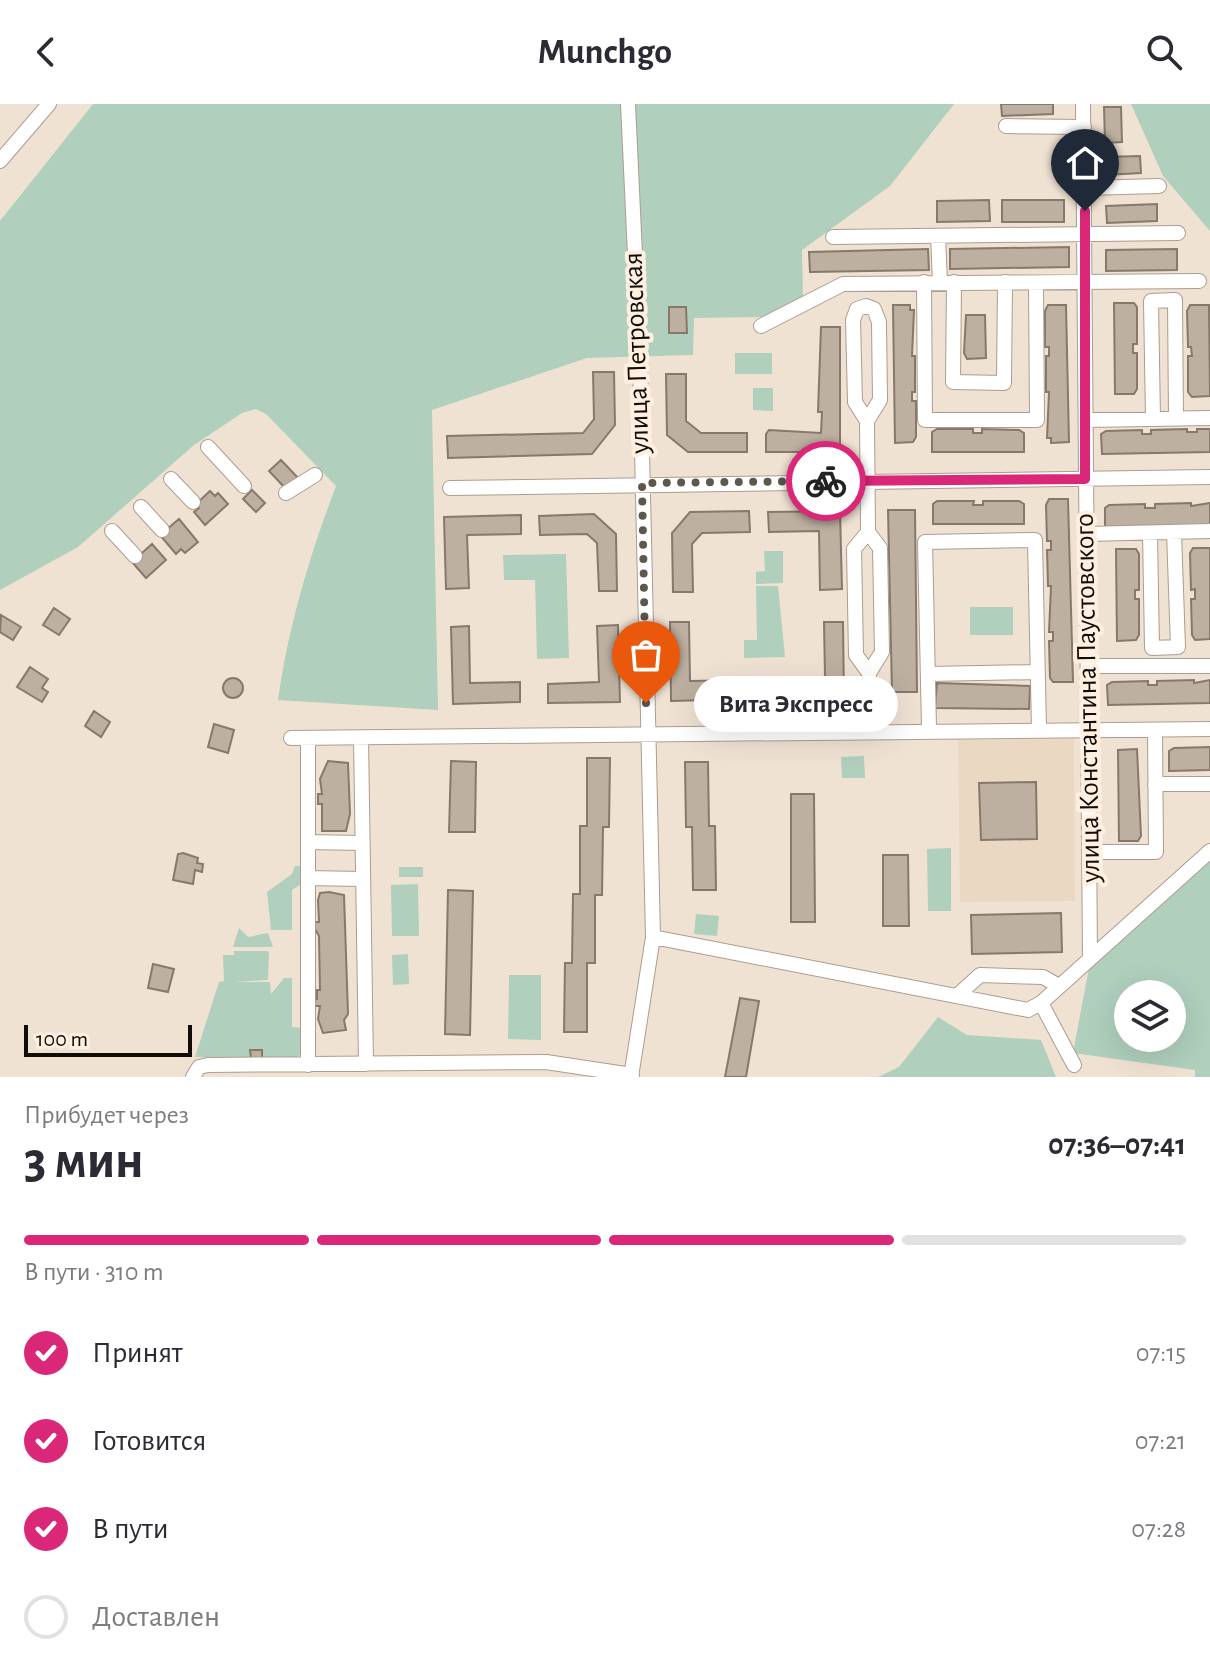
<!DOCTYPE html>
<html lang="ru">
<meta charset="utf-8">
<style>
:root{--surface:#fff;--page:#f7f7f7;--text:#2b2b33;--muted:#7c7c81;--line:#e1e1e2;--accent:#db2777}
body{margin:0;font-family:"Alegreya Sans",sans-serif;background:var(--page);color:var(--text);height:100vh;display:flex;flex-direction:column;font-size:30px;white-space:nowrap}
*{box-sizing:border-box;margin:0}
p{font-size:26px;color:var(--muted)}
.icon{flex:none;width:44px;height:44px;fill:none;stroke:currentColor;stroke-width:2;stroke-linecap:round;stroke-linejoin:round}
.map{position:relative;height:973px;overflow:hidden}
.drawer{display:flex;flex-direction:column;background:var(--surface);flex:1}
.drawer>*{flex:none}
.controls{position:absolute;left:1114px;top:876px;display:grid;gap:16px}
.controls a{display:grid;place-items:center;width:72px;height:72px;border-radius:50%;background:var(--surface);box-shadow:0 8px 32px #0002;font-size:40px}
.scale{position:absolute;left:24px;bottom:20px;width:168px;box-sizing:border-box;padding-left:8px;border:4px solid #100c07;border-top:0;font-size:22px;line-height:28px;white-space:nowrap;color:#100c07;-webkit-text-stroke:6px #feefe0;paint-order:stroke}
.pin{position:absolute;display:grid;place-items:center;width:68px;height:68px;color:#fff;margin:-82px -34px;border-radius:50% 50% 50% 0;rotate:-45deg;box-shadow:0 0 8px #0007}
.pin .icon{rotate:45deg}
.courier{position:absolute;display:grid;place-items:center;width:80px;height:80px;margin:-40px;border:6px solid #db2777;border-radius:50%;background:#fff;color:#222;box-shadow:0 2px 10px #0007}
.bubble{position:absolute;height:56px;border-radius:28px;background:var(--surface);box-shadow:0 8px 32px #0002;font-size:26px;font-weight:600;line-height:56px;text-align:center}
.overview em{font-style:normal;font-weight:600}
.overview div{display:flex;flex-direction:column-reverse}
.overview{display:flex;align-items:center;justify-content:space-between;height:136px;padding:0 24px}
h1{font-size:52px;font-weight:600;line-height:60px}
.bar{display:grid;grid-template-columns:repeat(4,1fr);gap:12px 8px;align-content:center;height:96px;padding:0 24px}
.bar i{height:10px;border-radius:6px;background:var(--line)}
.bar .current{background:var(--accent)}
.bar p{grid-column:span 4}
ol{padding:0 24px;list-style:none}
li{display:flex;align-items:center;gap:24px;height:88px}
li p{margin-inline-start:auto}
li .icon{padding:8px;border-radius:50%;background:var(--accent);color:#fff;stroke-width:4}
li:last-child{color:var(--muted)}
li i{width:44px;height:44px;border:4px solid var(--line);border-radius:50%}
header{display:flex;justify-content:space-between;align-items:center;height:104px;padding:0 24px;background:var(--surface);font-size:36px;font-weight:600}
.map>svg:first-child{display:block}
</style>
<header><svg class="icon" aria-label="back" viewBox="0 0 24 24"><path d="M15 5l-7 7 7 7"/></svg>Munchgo<svg class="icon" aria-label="search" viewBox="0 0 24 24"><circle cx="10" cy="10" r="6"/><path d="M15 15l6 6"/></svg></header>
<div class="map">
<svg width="1210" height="973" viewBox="0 0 1210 973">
<rect width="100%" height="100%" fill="#f0e2d3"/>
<!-- built -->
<path fill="#ebd8c3" d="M 1074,635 L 1075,797 L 960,798 L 958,636 Z"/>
<!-- green -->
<path fill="#b0cfbd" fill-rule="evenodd" d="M 93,0 L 954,0 L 890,82 L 802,146 L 803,193 L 764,213 L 694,214 L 693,251 L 587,254 L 432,306 L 438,606 L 278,596 C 288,523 310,450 336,382 L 266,310 L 256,305 L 242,309 L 194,341 L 78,443 L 0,486 L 0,117 Z
M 1131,0 L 1210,0 L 1210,127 L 1163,72 Z
M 735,249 L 772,249 L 772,270 L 735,270 Z
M 753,284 L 773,284 L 773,307 L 753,306 Z
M 764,447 L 783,447 L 783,479 L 756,480 L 756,468 L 765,467 Z
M 566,450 L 569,554 L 537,555 L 535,476 L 504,476 L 503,451 Z
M 756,482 L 778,482 L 785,553 L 744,554 L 744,536 L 757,536 Z
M 970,503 L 1013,503 L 1013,531 L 970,531 Z
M 864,652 L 865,674 L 842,674 L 841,653 Z
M 951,744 L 951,807 L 928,807 L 927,745 Z
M 1210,752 L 1210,973 L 1195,973 L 1195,966 L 1073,949 L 1091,853 ZM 1128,890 L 1172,890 L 1172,934 L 1128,934 Z
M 295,762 L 301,762 L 300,781 L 292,786 L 292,826 L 271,826 L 267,788 L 292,770 Z
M 399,763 L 423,763 L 423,773 L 399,773 Z
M 418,780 L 419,832 L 392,832 L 391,781 Z
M 696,810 L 719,812 L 717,832 L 694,830 Z
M 239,824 L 248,833 L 268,829 L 273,843 L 233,843 Z
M 234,847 L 268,847 L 269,850 L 268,876 L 233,878 L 270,878 L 271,890 L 284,874 L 292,874 L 292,923 L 302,924 L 301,950 L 297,953 L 263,954 L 262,945 L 250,945 L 250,954 L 195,953 L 219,878 L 224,877 L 223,851 L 234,851 Z
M 408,850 L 409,880 L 393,881 L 392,851 Z
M 509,871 L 541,871 L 541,936 L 508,935 Z
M 938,913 L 967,931 L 1041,936 L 1056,973 L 878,973 L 899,963 Z"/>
<!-- building -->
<path fill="#bdb0a1" stroke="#86796b" stroke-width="2" d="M 1001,0 L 1053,0 L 1053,10 L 1002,12 Z
M 1104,3 L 1121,3 L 1122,38 L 1105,39 Z
M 1140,52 L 1141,69 L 1105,71 L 1105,53 Z
M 989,96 L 990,117 L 937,118 L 937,97 Z
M 1002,96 L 1064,96 L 1064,118 L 1002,118 Z
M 1157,100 L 1157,117 L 1107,119 L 1106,102 Z
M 1069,143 L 1069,163 L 950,165 L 950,145 Z
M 928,145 L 929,166 L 810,168 L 809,148 Z
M 1177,145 L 1177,166 L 1106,167 L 1106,146 Z
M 1114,199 L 1134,199 L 1137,203 L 1137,240 L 1133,240 L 1133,249 L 1137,249 L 1137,285 L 1134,290 L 1115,290 Z
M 893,201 L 910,201 L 910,206 L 914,206 L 912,252 L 915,252 L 915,288 L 912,288 L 912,297 L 916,297 L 916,333 L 913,338 L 895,339 Z
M 1048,201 L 1066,201 L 1069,338 L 1051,339 L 1051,334 L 1047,334 L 1049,288 L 1046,288 L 1046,252 L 1049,252 L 1049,243 L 1045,243 L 1045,207 Z
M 1190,201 L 1209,201 L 1210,292 L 1192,293 L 1188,288 L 1188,252 L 1192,252 L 1191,243 L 1188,243 L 1187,207 Z
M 669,203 L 686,203 L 687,229 L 669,229 Z
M 966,211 L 985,211 L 986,254 L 967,255 L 964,249 Z
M 821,223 L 840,223 L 840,348 L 766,348 L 766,330 L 769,326 L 821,329 L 822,308 L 818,308 Z
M 593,268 L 614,268 L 615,321 L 592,350 L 448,354 L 447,332 L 583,329 L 594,315 Z
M 666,270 L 686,270 L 686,317 L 701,329 L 747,329 L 747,348 L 688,348 L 667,331 Z
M 937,325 L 973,325 L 973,329 L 982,329 L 982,325 L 1019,326 L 1024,329 L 1024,348 L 932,348 L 932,328 Z
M 1187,325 L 1187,328 L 1197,328 L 1197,325 L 1210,325 L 1210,348 L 1102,350 L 1101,330 L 1106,327 L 1142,326 L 1142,330 L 1151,330 L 1151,326 Z
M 281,356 L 299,375 L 287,386 L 269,367 Z
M 252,386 L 265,399 L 256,408 L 243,395 Z
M 210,387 L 215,392 L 218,389 L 228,400 L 205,421 L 194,408 L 199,404 L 196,400 Z
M 1049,395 L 1068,395 L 1073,578 L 1053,578 L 1050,574 L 1049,537 L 1053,537 L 1053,528 L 1049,528 L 1051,482 L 1048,482 L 1047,446 L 1051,446 L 1051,437 L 1047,437 L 1046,401 Z
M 937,397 L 974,397 L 973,401 L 983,401 L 983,397 L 1019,397 L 1024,400 L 1024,420 L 933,420 L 933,400 Z
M 1191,399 L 1191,402 L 1210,399 L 1210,421 L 1105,424 L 1105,404 L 1109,401 L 1145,400 L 1145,404 L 1155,404 L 1155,400 Z
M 888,406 L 915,406 L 917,588 L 892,588 Z
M 749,407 L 750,428 L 702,429 L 692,440 L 693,488 L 673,488 L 672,429 L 690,408 Z
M 840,407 L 842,485 L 820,486 L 819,427 L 769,428 L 768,408 Z
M 594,410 L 616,430 L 617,487 L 599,487 L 597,439 L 587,430 L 540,431 L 539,412 Z
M 521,411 L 521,430 L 467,431 L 469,484 L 446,485 L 444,413 Z
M 179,415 L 198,438 L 185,449 L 181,445 L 176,450 L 160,431 Z
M 152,440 L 166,456 L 146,474 L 132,458 Z
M 1193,444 L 1210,444 L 1210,535 L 1195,536 L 1192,531 L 1191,495 L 1195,495 L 1195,485 L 1191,486 L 1190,449 Z
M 1116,445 L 1136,445 L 1139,450 L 1139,486 L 1135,486 L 1135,495 L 1139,495 L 1139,531 L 1136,536 L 1117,537 Z
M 54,504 L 70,515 L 59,531 L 43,521 Z
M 1,511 L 21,523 L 13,536 L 0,528 Z
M 670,518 L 689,518 L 690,577 L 746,576 L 746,595 L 671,597 Z
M 824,518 L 843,518 L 844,595 L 769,597 L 769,574 L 825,573 Z
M 618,521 L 620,598 L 548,599 L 548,580 L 599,578 L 597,522 Z
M 469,522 L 470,579 L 520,578 L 520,598 L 453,600 L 451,523 Z
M 30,563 L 48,575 L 42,584 L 48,588 L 42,598 L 17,583 Z
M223 584a10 10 0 1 1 20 0a10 10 0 1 1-20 0Z
M 1194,576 L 1194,579 L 1210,576 L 1210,599 L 1108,601 L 1107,581 L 1112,578 L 1148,577 L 1148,581 L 1157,581 L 1157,577 Z
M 937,579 L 1030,582 L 1029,605 L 935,604 Z
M 94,607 L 110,618 L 101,633 L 85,622 Z
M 214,620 L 234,626 L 228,649 L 208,643 Z
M 1210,643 L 1210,666 L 1169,667 L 1169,647 L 1174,644 Z
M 1137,645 L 1141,732 L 1138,737 L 1119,737 L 1118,646 Z
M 587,654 L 610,654 L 609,723 L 603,723 L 602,791 L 595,791 L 595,859 L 587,859 L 587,928 L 564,928 L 565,859 L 572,859 L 573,790 L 580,790 L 580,722 L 587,722 Z
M 328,657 L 348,659 L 350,710 L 346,727 L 322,727 L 322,700 L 318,700 L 318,690 L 322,690 L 320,675 Z
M 451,657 L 476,658 L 475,728 L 449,728 Z
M 685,658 L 708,658 L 709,722 L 715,722 L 716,786 L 693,786 L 692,723 L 686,723 Z
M 1036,678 L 1037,735 L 981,736 L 979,679 Z
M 791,690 L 814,690 L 815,818 L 791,818 Z
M 183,749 L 198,754 L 197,759 L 203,760 L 202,768 L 195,766 L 193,780 L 173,776 L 178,750 Z
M 883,751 L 908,751 L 909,822 L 883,822 Z
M 448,786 L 473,787 L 470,931 L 445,930 Z
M 329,788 L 344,791 L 348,910 L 344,916 L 346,926 L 323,929 L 318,915 L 320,902 L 313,902 L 313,895 L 317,895 L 317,886 L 320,886 L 319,832 L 311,818 L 319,818 L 318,796 L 320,789 Z
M 1061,809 L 1062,848 L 972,850 L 971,811 Z
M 153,860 L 174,865 L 168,888 L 148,884 Z
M 740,894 L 759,897 L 746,973 L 725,973 Z
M 250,946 L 262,946 L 262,954 L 251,954 Z"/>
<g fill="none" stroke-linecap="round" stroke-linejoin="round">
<defs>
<path id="minor" d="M 628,0 L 640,258 L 653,833 L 631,973
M 1083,0 L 1090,852
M 1006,22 L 1084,23
M 0,57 L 49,0
M 1085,84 L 1159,82
M 938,132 L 940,178
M 833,133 L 1178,129
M 924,178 L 925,316 L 1037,316 L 1036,179
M 954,178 L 953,278 L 1004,279 L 1005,178
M 866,202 L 874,205 L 879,218 L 880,296 L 867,317 L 855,298 L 853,216 L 857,205 Z
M 761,222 L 843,180 L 1199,177
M 1153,315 L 1151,197 L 1175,196 L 1176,315
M 1086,316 L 1210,314
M 867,317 L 868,428 L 880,444 L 882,548 L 869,569
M 208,343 L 244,382
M 171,375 L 193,398
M 450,384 L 1210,373
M 286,389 L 315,371
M 141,403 L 162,426
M 112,427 L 135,452
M 868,428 L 854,445 L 856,551 L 869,569 L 870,626
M 1150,429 L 1152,544 L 1178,543 L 1174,428
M 1086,430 L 1210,427
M 1088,562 L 1210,562
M 928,570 L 1038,568
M 929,625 L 925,438 L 1035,436 L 1039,626
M 291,634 L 1210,625
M 361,634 L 366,960
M 1155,680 L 1210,680
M 309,738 L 361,739
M 1090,748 L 1156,748 L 1155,626
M 308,774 L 361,775
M 653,833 L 1028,906 L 1041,899 L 1210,747
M 958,891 L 980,871 L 1043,873 L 1059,882
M 1041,899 L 1074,961
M 308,961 L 308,634
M 193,973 L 199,963 L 208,961 L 546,958 L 632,971"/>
</defs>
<!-- minor casing -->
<use href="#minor" stroke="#ab9d8f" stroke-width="16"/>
<!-- minor -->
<use href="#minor" stroke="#fff" stroke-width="14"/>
</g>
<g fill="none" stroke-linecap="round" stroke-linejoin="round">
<!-- done -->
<path stroke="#5e574e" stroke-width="8" stroke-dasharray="0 14.4" d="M 646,599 L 642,379 L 826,377"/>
<!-- route -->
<path stroke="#db2777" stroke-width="10" d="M 826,377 L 1085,375 L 1085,107"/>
</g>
<g text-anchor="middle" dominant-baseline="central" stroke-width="8" stroke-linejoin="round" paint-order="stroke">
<!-- street labels -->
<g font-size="28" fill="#100c07" stroke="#feefe0">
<text transform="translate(637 249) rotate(-92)">улица Петровская</text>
<text transform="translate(1088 594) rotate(-91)">улица Константина Паустовского</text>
</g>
</g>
</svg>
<div class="controls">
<a><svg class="icon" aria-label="layers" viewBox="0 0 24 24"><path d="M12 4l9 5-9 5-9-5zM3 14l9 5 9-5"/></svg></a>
</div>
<div class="scale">100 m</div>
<div class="pin" style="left:646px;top:599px;background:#ea580c"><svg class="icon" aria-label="bag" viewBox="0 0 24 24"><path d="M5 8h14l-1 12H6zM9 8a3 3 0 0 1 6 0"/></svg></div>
<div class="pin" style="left:1085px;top:107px;background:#1f2937"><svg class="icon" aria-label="home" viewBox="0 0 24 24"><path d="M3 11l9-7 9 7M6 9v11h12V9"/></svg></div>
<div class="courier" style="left:826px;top:377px"><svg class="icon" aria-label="bike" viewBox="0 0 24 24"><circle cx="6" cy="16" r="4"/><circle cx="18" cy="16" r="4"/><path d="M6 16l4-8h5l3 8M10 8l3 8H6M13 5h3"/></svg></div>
<div class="bubble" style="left:694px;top:572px;width:204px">Вита Экспресс</div>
</div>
<section class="drawer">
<div class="overview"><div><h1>3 мин</h1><p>Прибудет через</p></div><em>07:36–07:41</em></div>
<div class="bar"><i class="current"></i><i class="current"></i><i class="current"></i><i></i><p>В пути · 310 m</p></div>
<ol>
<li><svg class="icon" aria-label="check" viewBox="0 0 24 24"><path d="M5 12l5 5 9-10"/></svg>Принят<p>07:15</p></li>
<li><svg class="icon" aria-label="check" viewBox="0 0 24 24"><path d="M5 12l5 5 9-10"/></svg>Готовится<p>07:21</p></li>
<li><svg class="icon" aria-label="check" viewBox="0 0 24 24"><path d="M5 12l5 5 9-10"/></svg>В пути<p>07:28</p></li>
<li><i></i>Доставлен</li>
</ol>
</section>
